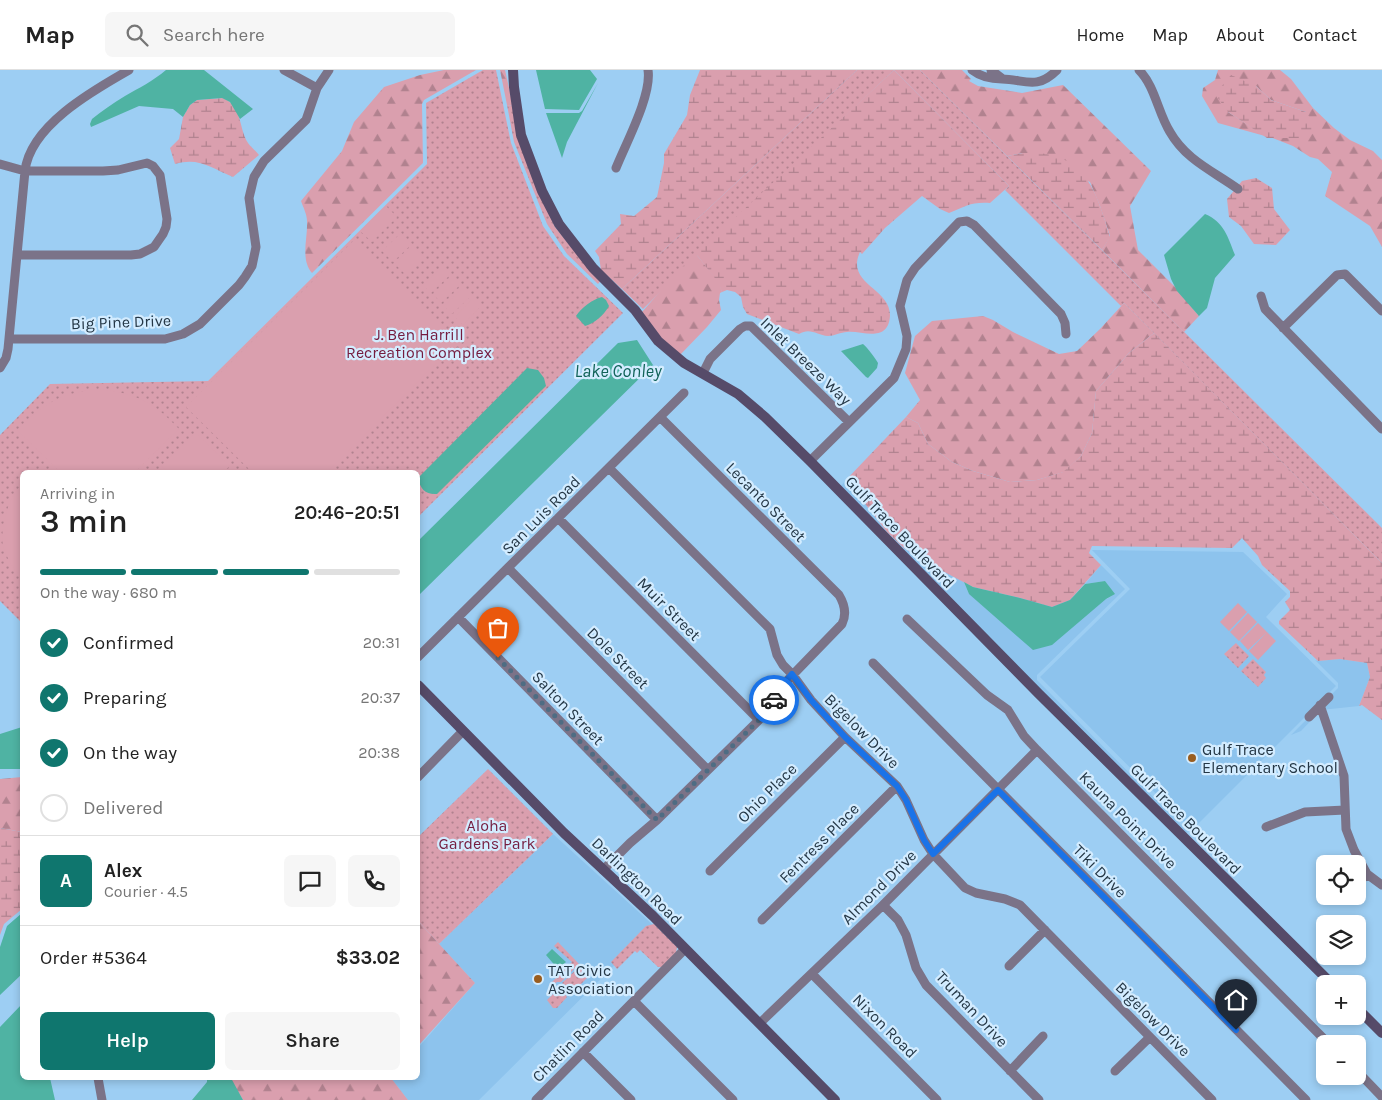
<!DOCTYPE html>
<meta charset="utf-8">
<style>
:root{--surface:#fff;--page:#f6f6f6;--text:#222;--muted:#767676;--line:#e0e0e0;--accent:#0f766e}
body{margin:0;font-family:Karla,sans-serif;background:var(--page);color:var(--text);height:100vh;display:flex;flex-direction:column;font-size:19px;white-space:nowrap}
*{box-sizing:border-box;margin:0}
p{font-size:16px;color:var(--muted)}
.icon{flex:none;width:28px;height:28px;fill:none;stroke:currentColor;stroke-width:2;stroke-linecap:round;stroke-linejoin:round}
.map{position:relative;flex:1;overflow:hidden}
.panel{position:absolute;left:20px;top:400px;width:400px;height:610px;display:flex;flex-direction:column;background:var(--surface);border-radius:8px;box-shadow:0 2px 8px #0003}
.panel>*{flex:none}
.buttons{position:absolute;left:1316px;top:785px;display:grid;gap:10px}
.buttons a{display:grid;place-items:center;width:50px;height:50px;border-radius:8px;background:var(--surface);box-shadow:0 2px 8px #0003;font-size:25px}
.pin{position:absolute;display:grid;place-items:center;width:42px;height:42px;color:#fff;margin:-51px -21px;border-radius:50% 50% 50% 0;rotate:-45deg;box-shadow:0 0 5px #0007}
.pin .icon{rotate:45deg}
.courier{position:absolute;display:grid;place-items:center;width:50px;height:50px;margin:-25px;border:4px solid #1a73e8;border-radius:50%;background:#fff;color:#222;box-shadow:0 1px 6px #0007}
.head em{font-style:normal;font-weight:600}
.head div{display:flex;flex-direction:column-reverse}
.head{display:flex;align-items:center;justify-content:space-between;height:85px;padding:0 20px}
h1{font-size:32px;font-weight:600;line-height:38px}
.bar{display:grid;grid-template-columns:repeat(4,1fr);gap:8px 5px;align-content:center;height:60px;padding:0 20px}
.bar i{height:6px;border-radius:4px;background:var(--line)}
.bar .on{background:var(--accent)}
.bar p{grid-column:span 4}
.line{display:flex;align-items:center;gap:12px;padding:0 20px;border-top:1px solid var(--line)}
.line div{flex:1}
.round{display:grid;place-items:center;flex:none;width:52px;height:52px;border-radius:8px;background:var(--page)}
ol{padding:0 20px;list-style:none}
li{display:flex;align-items:center;gap:15px;height:55px}
li p{margin-inline-start:auto}
li .icon{padding:5px;border-radius:50%;background:var(--accent);color:#fff;stroke-width:4}
li:last-child{color:var(--muted)}
li i{width:28px;height:28px;border:2px solid var(--line);border-radius:50%}
.cta{display:flex;gap:10px;margin-top:auto;padding:10px 20px}
.cta a{flex:1;height:58px;border-radius:8px;background:var(--accent);color:#fff;font-size:20px;font-weight:600;line-height:58px;text-align:center}
.cta a+a{background:var(--page);color:var(--text)}
header{display:flex;align-items:center;gap:30px;box-sizing:border-box;height:70px;padding:0 25px;background:var(--surface);border-bottom:1px solid var(--line)}
header strong{font-size:24px}
nav{display:flex;gap:28px;margin-inline-start:auto;font-size:18px}
.search{width:350px;height:45px;background:var(--page);display:flex;align-items:center;gap:12px;box-sizing:border-box;padding:0 18px;border-radius:8px;color:var(--muted);font-size:19px}
.map>svg:first-child{display:block}
</style>
<header>
<strong>Map</strong>
<div class="search"><svg class="icon" aria-label="search" viewBox="0 0 24 24"><circle cx="10" cy="10" r="6"/><path d="M15 15l6 6"/></svg>Search here</div>
<nav><a>Home</a><a>Map</a><a>About</a><a>Contact</a></nav>
</header>
<div class="map">
<svg width="1382" height="1030" viewBox="0 0 1382 1030">
<defs>
<pattern id="grass-dots" width="8" height="8" patternUnits="userSpaceOnUse" patternTransform="scale(1.25)"><rect width="8" height="8" fill="#da9fae"/><path d="M2 2h.1M6 6h.1" fill="none" stroke="#b1828f" stroke-width="1.8" stroke-linecap="round"/></pattern>
<pattern id="forest-firs" width="22" height="20" patternUnits="userSpaceOnUse" patternTransform="scale(1.25)"><rect width="22" height="20" fill="#da9fae"/><path d="M5 1l3.5 6h-7zM16 11l3.5 6h-7z" fill="#b1828f"/></pattern>
<pattern id="wetland-marsh" width="20" height="14" patternUnits="userSpaceOnUse" patternTransform="scale(1.25)"><rect width="20" height="14" fill="#da9fae"/><path d="M1 5h8M5 5V1M11 12h8M15 12V8" fill="none" stroke="#b1828f"/></pattern>
</defs>
<rect width="100%" height="100%" fill="#9dcef3"/>
<!-- built -->
<path fill="#8dc3ed" d="M 845,411 L 856,422 L 887,462 L 931,495 L 964,512 L 969,524 L 1107,529 L 1114,524 L 1105,511 L 1085,514 L 1101,495 L 1125,519 L 1037,605 L 1037,610 L 1188,762 L 1186,764 L 1041,621 L 840,417 Z
M 1092,480 L 1243,482 L 1287,524 L 1266,547 L 1336,616 L 1192,760 L 1040,607 L 1130,519 Z
M 1340,589 L 1367,593 L 1370,607 L 1359,636 L 1321,640 L 1301,661 L 1291,665 L 1338,618 L 1338,613 L 1315,590 L 1318,591 Z
M 553,764 L 654,856 L 479,1030 L 408,1030 L 391,1008 L 418,1008 L 418,978 L 475,913 L 439,874 Z"/>
<!-- grass -->
<path fill="url(#grass-dots)" d="M 483,0 L 496,0 L 511,73 L 543,156 L 564,186 L 623,243 L 418,447 L 418,402 L 22,402 L 22,553 L 0,531 L 0,365 L 50,314 L 208,311 L 427,94 L 426,33 Z
M 857,0 L 920,0 L 1382,458 L 1382,493 L 1124,233 L 1121,236 L 1005,120 L 1009,116 L 894,0 L 697,186 L 643,239 L 622,219 Z
M 507,35 L 513,36 L 539,122 L 555,157 L 590,200 L 601,210 L 598,214 L 567,184 L 547,154 L 514,72 Z
M 1236,573 L 1249,586 L 1238,598 L 1224,584 Z
M 1253,589 L 1266,602 L 1264,605 L 1266,608 L 1258,617 L 1241,601 Z
M 488,699 L 553,764 L 439,874 L 418,851 L 418,767 Z
M 654,854 L 677,877 L 676,883 L 662,897 L 658,897 L 640,880 L 637,883 L 635,881 L 617,899 L 611,892 L 646,856 Z
M 558,872 L 579,894 L 561,912 L 557,912 L 551,916 L 549,915 L 572,892 L 554,876 Z
M 580,896 L 589,906 L 577,918 L 572,920 L 562,913 Z
M 558,919 L 563,921 L 567,927 L 557,938 L 553,938 L 547,930 Z"/>
<!-- forest -->
<path fill="url(#forest-firs)" d="M 444,0 L 476,0 L 424,30 L 422,34 L 423,93 L 312,203 C 300,189 308,168 307,151 C 307,144 303,137 301,131 L 342,81 L 354,52 L 384,17 L 420,5 Z
M 500,0 L 505,0 L 513,36 L 507,35 Z
M 920,0 L 962,0 L 971,9 L 969,11 L 978,16 L 1022,23 L 1063,15 L 1151,101 L 1130,136 L 1138,180 L 1175,217 L 1199,246 L 1184,262 L 1102,180 L 1110,166 L 1100,136 L 1090,112 L 1023,83 L 1007,86 Z
M 1218,0 L 1280,0 L 1291,9 L 1313,38 L 1334,58 L 1350,70 L 1373,81 L 1382,90 L 1382,177 L 1370,156 L 1325,126 L 1332,102 L 1318,89 L 1310,87 L 1293,76 L 1270,67 L 1307,67 L 1306,42 L 1271,30 L 1256,16 L 1228,42 L 1265,66 L 1218,53 L 1202,26 L 1203,18 L 1215,10 Z
M 696,184 L 719,212 L 722,222 L 720,223 L 719,230 L 721,240 L 707,257 L 680,285 L 661,268 L 642,242 L 677,202 Z
M 1124,233 L 1154,263 L 1129,283 L 1096,321 L 1092,363 L 1081,386 L 1064,402 L 1037,410 L 1010,412 L 973,401 L 952,392 L 928,374 L 918,353 L 906,347 L 920,330 L 905,303 L 915,266 L 932,251 L 983,246 L 993,250 L 1013,262 L 1059,284 L 1077,281 L 1100,259 Z
M 22,707 L 22,762 L 0,758 L 0,709 Z
M 418,851 L 475,913 L 418,976 Z
M 230,1008 L 391,1008 L 408,1030 L 243,1030 Z"/>
<!-- wetland -->
<path fill="url(#wetland-marsh)" d="M 700,0 L 857,0 L 622,219 L 601,200 L 599,187 L 595,181 L 621,154 L 620,144 L 634,146 L 657,127 L 664,93 L 664,84 L 687,45 L 690,25 Z
M 894,0 L 1009,116 L 990,133 C 970,132 967,136 949,143 L 940,139 L 922,126 L 885,158 L 862,184 L 860,182 C 845,214 891,218 890,246 C 888,274 861,260 847,262 C 841,262 834,266 828,266 C 817,265 810,257 799,264 L 747,244 L 743,237 L 741,227 L 735,222 L 727,220 L 722,222 L 718,212 L 696,184 Z
M 1231,5 L 1256,16 L 1271,30 L 1306,42 L 1315,56 L 1307,68 L 1267,68 L 1228,42 L 1215,24 Z
M 223,28 C 243,37 238,57 248,73 C 251,77 256,81 259,85 L 233,107 C 211,98 199,87 175,94 L 170,78 L 179,69 L 183,47 L 190,35 L 197,30 Z
M 1023,83 C 1031,83 1040,83 1047,84 C 1090,92 1099,131 1110,167 L 1102,180 L 1007,86 Z
M 1256,108 L 1272,118 L 1274,139 L 1290,160 L 1276,175 L 1254,174 L 1241,156 L 1229,147 L 1227,129 L 1242,111 Z
M 1154,263 L 1382,493 L 1382,650 L 1362,635 L 1359,636 L 1370,607 L 1367,593 L 1340,589 L 1318,591 L 1279,554 L 1279,551 L 1290,540 L 1285,532 L 1290,527 L 1290,521 L 1262,495 L 1258,486 L 1242,468 L 1232,478 L 1092,476 L 1089,483 L 1101,495 L 1070,530 L 1052,537 L 1020,528 L 973,517 L 931,495 L 904,478 L 887,462 L 856,422 L 845,411 L 906,347 L 918,353 L 928,374 L 952,392 L 973,401 L 1010,412 L 1037,410 L 1063,402 L 1081,386 L 1092,363 L 1096,321 L 1129,283 Z
M 0,758 L 22,762 L 22,839 L 4,854 L 0,865 Z"/>
<!-- garden -->
<path fill="#da9fae" d="M 386,136 L 397,147 L 372,172 L 360,161 Z
M 401,163 L 412,174 L 393,192 L 382,181 Z
M 355,169 L 458,272 L 327,402 L 252,402 L 186,337 Z
M 413,176 L 424,187 L 406,205 L 395,194 Z
M 441,198 L 449,206 L 431,223 L 423,215 Z
M 451,208 L 459,216 L 441,233 L 434,225 Z
M 462,219 L 470,227 L 452,244 L 444,236 Z
M 472,229 L 480,237 L 463,255 L 455,247 Z
M 97,319 C 133,322 154,332 179,359 L 135,402 L 60,402 L 17,360 C 44,333 59,324 97,319 Z
M 193,365 L 198,365 L 230,396 L 223,402 L 168,402 L 161,396 Z
M 22,415 L 22,509 C 14,499 7,489 3,476 C 0,457 8,427 22,415 Z
M 1238,533 L 1247,542 L 1229,561 L 1220,552 Z
M 1248,543 L 1257,552 L 1239,571 L 1230,562 Z
M 1258,553 L 1267,562 L 1248,580 L 1240,571 Z
M 1267,562 L 1276,571 L 1258,590 L 1249,581 Z"/>
<!-- water -->
<path fill="#4fb3a3" d="M 166,0 L 204,0 L 253,39 L 240,49 L 230,32 L 222,28 L 197,30 L 190,35 L 183,47 L 173,39 L 139,36 L 91,57 L 90,54 L 92,49 C 102,41 113,33 125,26 C 139,18 153,11 166,0 Z
M 536,0 L 590,0 L 597,9 L 579,40 L 545,39 Z
M 598,13 L 567,72 L 562,88 L 546,43 L 579,43 L 582,41 Z
M 1205,144 C 1224,152 1228,167 1235,185 L 1215,208 L 1207,238 L 1199,246 L 1177,221 L 1171,209 L 1164,185 Z
M 602,227 L 606,230 L 609,236 C 604,245 595,253 585,256 L 576,246 C 581,238 593,229 602,227 Z
M 637,270 L 653,295 L 418,526 L 418,471 L 618,273 Z
M 863,274 C 867,277 875,288 878,293 L 877,298 L 868,308 L 866,307 L 841,281 Z
M 527,298 L 538,300 L 544,308 L 546,316 L 437,424 C 426,425 420,419 418,408 Z
M 1105,511 L 1115,524 L 1106,529 L 1052,575 L 1033,580 L 969,524 L 964,512 L 973,517 L 1020,528 L 1052,537 L 1070,530 L 1085,514 Z
M 22,657 L 22,699 L 0,699 L 0,664 Z
M 22,843 L 22,904 L 0,925 L 0,877 L 7,856 Z
M 552,879 L 566,892 L 558,899 L 546,885 Z
M 22,934 L 22,1008 L 50,1008 L 55,1030 L 0,1030 L 0,957 Z
M 207,1008 L 231,1008 L 243,1030 L 192,1030 L 207,1012 Z"/>
<g fill="none" stroke-linecap="round" stroke-linejoin="round">
<!-- street -->
<path stroke="#7b7388" stroke-width="9" d="M 284,0 L 317,18
M 972,0 C 981,7 991,9 1002,9 C 1024,9 1036,21 1057,0
M 991,0 L 1003,9
M 1139,0 C 1155,16 1158,43 1170,62 C 1186,90 1213,101 1238,119
M 0,94 L 25,101 L 103,101 L 118,100 L 147,93 L 153,96 L 160,105 L 167,149 L 166,157 L 163,164 L 154,177 L 140,184 L 131,185 L 17,185
M 616,98 C 626,73 652,25 648,0
M 1261,226 L 1265,239 L 1382,359
M 1283,258 L 1337,205 L 1345,204 L 1382,241
M 9,269 L 165,269 L 183,264 L 200,254 L 239,215 L 245,207 L 252,196 L 256,177 L 249,128 L 254,107 L 264,91 L 306,50 L 317,18 L 329,0
M 0,298 L 6,288 L 8,279 L 25,101 C 30,56 92,21 129,0
M 703,303 L 710,289 L 740,259 L 745,256 L 751,256 L 849,352
M 810,391 L 894,308 L 906,279 L 907,266 L 900,236 L 907,210 L 915,198 L 959,152 L 967,151 L 974,155 L 1061,244 L 1065,253 L 1066,264
M 609,398 L 770,559 L 777,585 L 783,595 L 792,604 L 811,630 L 845,667 L 897,716 L 906,730 L 924,770 L 933,784 L 965,818 L 976,823 L 1005,829 L 1020,835 L 1212,1030
M 558,448 L 759,650
M 508,498 L 708,700
M 458,547 L 657,750
M 907,549 L 987,625 L 1008,640 L 1024,666 L 1037,680 L 1329,974
M 418,587 L 684,323
M 873,593 L 1306,1030
M 1320,635 L 1344,706 L 1346,759 L 1354,780 L 1367,804 L 1382,815
M 1309,647 L 1329,627
M 418,707 L 463,661
M 1266,757 L 1305,742 L 1345,740
M 603,800 L 630,773 L 657,750 L 759,650 L 770,636 L 780,618 L 842,554 C 847,544 845,535 839,525 L 660,347
M 710,801 L 845,667
M 1358,813 L 1367,804
M 1338,830 L 1343,826
M 883,835 L 898,850 L 906,865 L 916,898 L 926,915 L 1039,1030
M 762,850 L 897,716
M 1009,896 L 1045,860
M 812,904 L 937,1030
M 634,931 L 733,1030
M 760,953 L 883,835 L 1037,680
M 583,982 L 631,1030
M 1010,1001 L 1043,966
M 1115,1001 L 1150,967
M 1358,1002 L 1382,1027
M 98,1008 L 102,1030
M 536,1030 L 685,879"/>
<!-- secondary -->
<path stroke="#564b69" stroke-width="10" d="M 513,0 L 514,17 L 521,65 L 542,121 L 559,154 L 593,198 L 635,240 L 658,271 L 684,293 L 738,324 L 765,347 L 810,391 L 1039,624 L 1332,914
M 418,615 L 564,763 L 653,846 L 835,1030
M 1358,939 L 1382,963"/>
</g>
<g fill="none" stroke-linecap="round" stroke-linejoin="round">
<!-- done -->
<path stroke="#4e6c83" stroke-width="5" stroke-dasharray="0 9" d="M 498,588 L 657,750 L 759,650 L 774,630"/>
<!-- route -->
<path stroke="#1a73e8" stroke-width="6" d="M 774,630 L 780,618 L 792,604 L 811,630 L 845,667 L 897,716 L 906,730 L 924,770 L 933,784 L 998,720 L 1236,960"/>
</g>
<!-- markers -->
<g fill="#995d1f" stroke="#d3ecff" stroke-width="2">
<circle cx="1192" cy="688" r="5"/>
<circle cx="538" cy="909" r="5"/>
</g>
<g text-anchor="middle" dominant-baseline="central" stroke-width="4.5" stroke-linejoin="round" paint-order="stroke">
<!-- street labels -->
<g font-size="16" fill="#243746" stroke="#d3ecff">
<text transform="translate(121 252) rotate(-2)">Big Pine Drive</text>
<text transform="translate(806 291) rotate(44)">Inlet Breeze Way</text>
<text transform="translate(766 432) rotate(45)">Lecanto Street</text>
<text transform="translate(541 445) rotate(-45)">San Luis Road</text>
<text transform="translate(900 462) rotate(46)">Gulf Trace Boulevard</text>
<text transform="translate(669 539) rotate(45)">Muir Street</text>
<text transform="translate(618 588) rotate(45)">Dole Street</text>
<text transform="translate(568 638) rotate(46)">Salton Street</text>
<text transform="translate(862 661) rotate(45)">Bigelow Drive</text>
<text transform="translate(767 723) rotate(-45)">Ohio Place</text>
<text transform="translate(1186 749) rotate(45)">Gulf Trace Boulevard</text>
<text transform="translate(1128 750) rotate(45)">Kauna Point Drive</text>
<text transform="translate(819 773) rotate(-45)">Fentress Place</text>
<text transform="translate(1100 801) rotate(45)">Tiki Drive</text>
<text transform="translate(637 811) rotate(44)">Darlington Road</text>
<text transform="translate(879 817) rotate(-45)">Almond Drive</text>
<text transform="translate(972 939) rotate(47)">Truman Drive</text>
<text transform="translate(1153 949) rotate(45)">Bigelow Drive</text>
<text transform="translate(885 956) rotate(45)">Nixon Road</text>
<text transform="translate(568 976) rotate(-45)">Chatlin Road</text>
</g>
<!-- park labels -->
<g font-size="16" fill="#751c3f" stroke="#d3ecff">
<text x="419" y="264">J. Ben Harrill<tspan x="419" dy="18">Recreation Complex</tspan></text>
<text x="487" y="755">Aloha<tspan x="487" dy="18">Gardens Park</tspan></text>
</g>
<!-- poi labels -->
<g font-size="16" fill="#243746" stroke="#d3ecff" text-anchor="start">
<text x="1202" y="679">Gulf Trace<tspan x="1202" dy="18">Elementary School</tspan></text>
<text x="548" y="900">TAT Civic<tspan x="548" dy="18">Association</tspan></text>
</g>
<!-- water labels -->
<g font-size="18" font-style="italic" fill="#116359" stroke="#d3ecff">
<text x="618" y="301">Lake Conley</text>
</g>
</g>
</svg>
<div class="buttons">
<a><svg class="icon" aria-label="locate" viewBox="0 0 24 24"><circle cx="12" cy="12" r="6"/><path d="M12 2v4M12 18v4M2 12h4M18 12h4"/></svg></a>
<a><svg class="icon" aria-label="layers" viewBox="0 0 24 24"><path d="M12 4l9 5-9 5-9-5zM3 14l9 5 9-5"/></svg></a>
<a>+</a>
<a>−</a>
</div>
<div class="pin" style="left:498px;top:588px;background:#ea580c"><svg class="icon" aria-label="bag" viewBox="0 0 24 24"><path d="M5 8h14l-1 12H6zM9 8a3 3 0 0 1 6 0"/></svg></div>
<div class="pin" style="left:1236px;top:960px;background:#1f2937"><svg class="icon" aria-label="home" viewBox="0 0 24 24"><path d="M3 11l9-7 9 7M6 9v11h12V9"/></svg></div>
<div class="courier" style="left:774px;top:630px"><svg class="icon" aria-label="car" viewBox="0 0 24 24"><path d="M5 17H2v-5l4-1 3-4h7l3 4 3 1v5h-3M9 17h6M6 11h13"/><circle cx="7" cy="17" r="2"/><circle cx="17" cy="17" r="2"/></svg></div>
<section class="panel">
<div class="head"><div><h1>3 min</h1><p>Arriving in</p></div><em>20:46–20:51</em></div>
<div class="bar"><i class="on"></i><i class="on"></i><i class="on"></i><i></i><p>On the way · 680 m</p></div>
<ol>
<li><svg class="icon" aria-label="check" viewBox="0 0 24 24"><path d="M5 12l5 5 9-10"/></svg>Confirmed<p>20:31</p></li>
<li><svg class="icon" aria-label="check" viewBox="0 0 24 24"><path d="M5 12l5 5 9-10"/></svg>Preparing<p>20:37</p></li>
<li><svg class="icon" aria-label="check" viewBox="0 0 24 24"><path d="M5 12l5 5 9-10"/></svg>On the way<p>20:38</p></li>
<li><i></i>Delivered</li>
</ol>
<div class="line" style="height:90px"><b class="round" style="background:var(--accent);color:#fff">A</b><div><b>Alex</b><p>Courier · 4.5</p></div><a class="round"><svg class="icon" aria-label="chat" viewBox="0 0 24 24"><path d="M4 5h16v11H9l-5 4z"/></svg></a><a class="round"><svg class="icon" aria-label="phone" viewBox="0 0 24 24"><path d="M5 4h4l2 5-3 2q2 4 5 5l2-3 5 2v4C11 20 4 13 5 4z"/></svg></a></div>
<div class="line" style="height:65px"><div>Order #5364</div><b>$33.02</b></div>
<div class="cta"><a>Help</a><a>Share</a></div>
</section>
</div>
